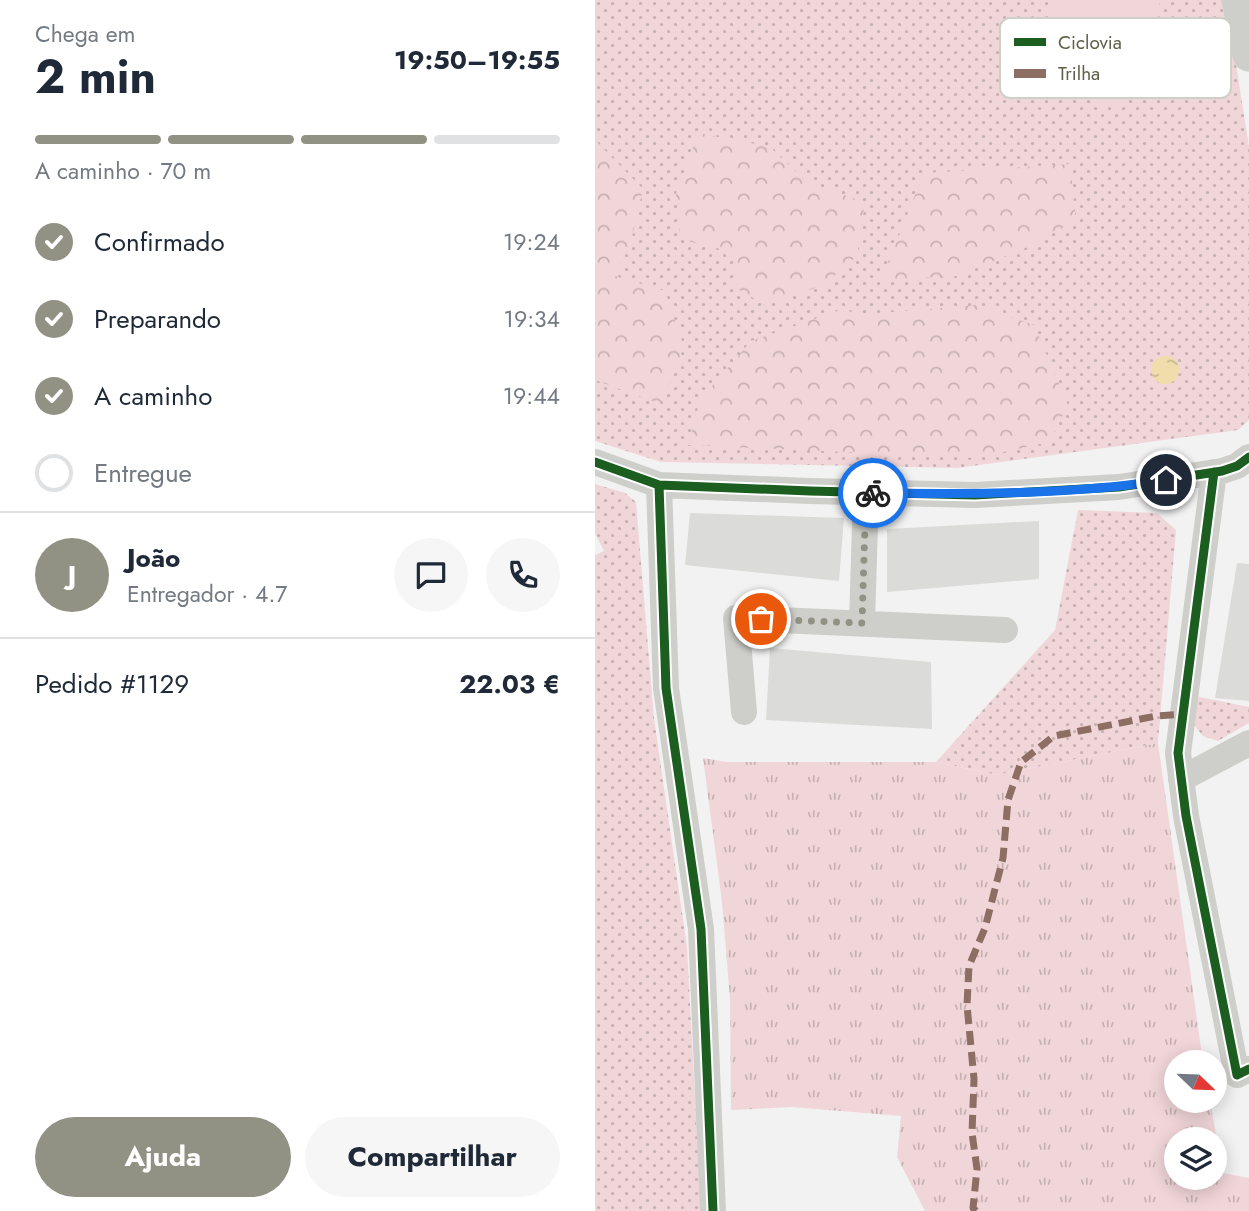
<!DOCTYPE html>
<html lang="pt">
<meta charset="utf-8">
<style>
:root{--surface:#fff;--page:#f6f6f7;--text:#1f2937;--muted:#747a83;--line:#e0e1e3;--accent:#929284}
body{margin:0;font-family:Jost,sans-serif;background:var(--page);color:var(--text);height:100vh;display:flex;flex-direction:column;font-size:26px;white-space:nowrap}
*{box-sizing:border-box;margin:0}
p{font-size:23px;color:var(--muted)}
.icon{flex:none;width:38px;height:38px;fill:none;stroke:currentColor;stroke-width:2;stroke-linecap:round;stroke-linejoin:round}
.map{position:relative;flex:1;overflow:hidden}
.panel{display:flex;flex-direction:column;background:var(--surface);width:595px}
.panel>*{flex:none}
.needle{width:46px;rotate:113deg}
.tools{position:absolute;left:569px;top:1050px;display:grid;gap:14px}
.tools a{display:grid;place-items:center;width:63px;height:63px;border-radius:50%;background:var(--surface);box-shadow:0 4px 18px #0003;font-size:35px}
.pin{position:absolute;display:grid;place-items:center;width:60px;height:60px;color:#fff;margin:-30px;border:4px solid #fff;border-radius:50%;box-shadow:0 2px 7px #0007}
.courier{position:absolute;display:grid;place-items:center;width:70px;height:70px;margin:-35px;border:5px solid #1a73e8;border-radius:50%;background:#fff;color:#222;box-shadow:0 2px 9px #0007}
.overview em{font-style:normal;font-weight:700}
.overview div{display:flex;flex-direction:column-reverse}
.overview{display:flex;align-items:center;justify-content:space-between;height:119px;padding:0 35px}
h1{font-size:46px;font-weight:700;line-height:52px}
.bar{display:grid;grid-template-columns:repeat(4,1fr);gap:10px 7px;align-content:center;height:84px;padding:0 35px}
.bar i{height:9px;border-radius:5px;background:var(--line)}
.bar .on{background:var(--accent)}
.bar p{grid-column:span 4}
.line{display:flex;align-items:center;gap:18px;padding:0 35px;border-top:2px solid var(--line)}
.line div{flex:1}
.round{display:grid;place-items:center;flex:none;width:74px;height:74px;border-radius:37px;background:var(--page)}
ol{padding:0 35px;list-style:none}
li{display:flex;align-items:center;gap:21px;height:77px}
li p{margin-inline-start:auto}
li .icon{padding:7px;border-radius:50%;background:var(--accent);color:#fff;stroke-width:4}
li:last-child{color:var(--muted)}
li i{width:38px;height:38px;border:4px solid var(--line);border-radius:50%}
.primary-button{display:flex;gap:14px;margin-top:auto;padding:14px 35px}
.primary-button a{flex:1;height:80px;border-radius:42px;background:var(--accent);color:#fff;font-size:28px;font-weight:700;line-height:80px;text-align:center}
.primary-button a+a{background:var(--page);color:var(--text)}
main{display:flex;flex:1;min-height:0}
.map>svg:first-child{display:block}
</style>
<main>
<section class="panel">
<div class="overview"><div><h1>2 min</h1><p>Chega em</p></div><em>19:50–19:55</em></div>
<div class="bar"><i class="on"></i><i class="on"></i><i class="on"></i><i></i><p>A caminho · 70 m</p></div>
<ol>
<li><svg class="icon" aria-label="check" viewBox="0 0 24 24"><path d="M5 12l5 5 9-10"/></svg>Confirmado<p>19:24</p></li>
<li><svg class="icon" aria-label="check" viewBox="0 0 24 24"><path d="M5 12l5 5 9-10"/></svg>Preparando<p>19:34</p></li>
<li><svg class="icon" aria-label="check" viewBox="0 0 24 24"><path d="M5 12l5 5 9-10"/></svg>A caminho<p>19:44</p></li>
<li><i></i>Entregue</li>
</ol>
<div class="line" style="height:126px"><b class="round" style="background:var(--accent);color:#fff">J</b><div><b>João</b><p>Entregador · 4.7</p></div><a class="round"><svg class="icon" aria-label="chat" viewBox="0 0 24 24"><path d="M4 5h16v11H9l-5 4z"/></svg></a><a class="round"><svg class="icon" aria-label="phone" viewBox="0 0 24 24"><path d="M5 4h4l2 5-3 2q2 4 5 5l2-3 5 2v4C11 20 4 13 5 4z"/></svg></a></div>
<div class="line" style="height:91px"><div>Pedido #1129</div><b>22.03 €</b></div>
<div class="primary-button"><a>Ajuda</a><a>Compartilhar</a></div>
</section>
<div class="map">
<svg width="654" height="1211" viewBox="0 0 654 1211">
<defs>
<pattern id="grass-dots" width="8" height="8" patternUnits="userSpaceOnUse" patternTransform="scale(1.75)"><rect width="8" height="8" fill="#f1d6d9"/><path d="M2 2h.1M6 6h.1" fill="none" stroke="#c6b1b2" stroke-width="1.8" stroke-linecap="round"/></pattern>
<pattern id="forest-crowns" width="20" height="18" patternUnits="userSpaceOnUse" patternTransform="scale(1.75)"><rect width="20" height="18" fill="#f1d6d9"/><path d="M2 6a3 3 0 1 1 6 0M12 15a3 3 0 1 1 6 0" fill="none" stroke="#c6b1b2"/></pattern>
<pattern id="park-tufts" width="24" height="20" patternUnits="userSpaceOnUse" patternTransform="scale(1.75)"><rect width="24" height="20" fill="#f1d6d9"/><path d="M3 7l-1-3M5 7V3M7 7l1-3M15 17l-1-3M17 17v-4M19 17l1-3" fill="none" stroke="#c6b1b2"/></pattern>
<pattern id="water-ripples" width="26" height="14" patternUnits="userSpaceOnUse" patternTransform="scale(1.75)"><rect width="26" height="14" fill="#efdeab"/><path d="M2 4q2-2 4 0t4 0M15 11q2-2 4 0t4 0" fill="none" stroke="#c5b78d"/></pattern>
</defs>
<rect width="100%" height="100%" fill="#f2f2f2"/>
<!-- grass -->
<path fill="url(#grass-dots)" d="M 0,0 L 631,0 L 654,147 L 654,420 L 643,430 L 362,468 L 66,462 L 0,441 Z
M 0,484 L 30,493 L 41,502 L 59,718 L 92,947 L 106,1211 L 0,1211 L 0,555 L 9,551 L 0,533 Z
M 483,510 L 562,513 L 581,530 L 563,743 L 402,775 L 341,762 L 460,630 Z
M 600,696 L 654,707 L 654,723 L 623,741 L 608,736 L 599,725 Z"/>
<!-- forest -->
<path fill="url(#forest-crowns)" d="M 103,133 L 175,147 L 213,183 L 270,202 L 262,256 L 229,285 L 170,305 L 143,289 L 137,252 L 85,239 L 81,194 Z
M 0,140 L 48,189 L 36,241 L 20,276 L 70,291 L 89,347 L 66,404 L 0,380 Z
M 475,164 L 481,220 L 435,246 L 362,276 L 286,280 L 329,173 Z
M 382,305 L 439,325 L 473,405 L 454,442 L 381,458 L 93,445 L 105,400 L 156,341 L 245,310 L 272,314 Z"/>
<!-- park -->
<path fill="url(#park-tufts)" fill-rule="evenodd" d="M 563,743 L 608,1062 L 581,1062 L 581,1101 L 615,1101 L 628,1173 L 654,1178 L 654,1211 L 330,1211 L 302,1157 L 306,1116 L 197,1107 L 136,1110 L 135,999 L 127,902 L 108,758 L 131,762 L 341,762 L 402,775 ZM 581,1139 L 620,1139 L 620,1178 L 581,1178 Z"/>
<!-- pitch -->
<path fill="#f1d6d9" d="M 455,0 L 565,0 L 554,86 L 519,109 L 494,99 L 464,68 L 453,15 Z"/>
<!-- water -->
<path fill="url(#water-ripples)" d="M556 370a14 14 0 1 1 28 0a14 14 0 1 1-28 0Z"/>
<!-- building -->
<path fill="#dbdbda" d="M 95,513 L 249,518 L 244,581 L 90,565 Z
M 444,521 L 444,579 L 292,592 L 292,529 Z
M 642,563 L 654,564 L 654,701 L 620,698 Z
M 175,648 L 336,662 L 337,729 L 171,720 Z"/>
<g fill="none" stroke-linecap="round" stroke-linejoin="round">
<!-- minor -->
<path stroke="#cececa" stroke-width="26" d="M 0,462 L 64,485 L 215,491 L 380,495 L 524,487 L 627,471 L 642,466 L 654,457
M 619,472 L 583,753 L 591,816 L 642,1075 L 654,1069
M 64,485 L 71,688 L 106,929 L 118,1211
M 267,623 L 271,492
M 149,712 L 141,618 L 410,630
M 586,779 L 654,743"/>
<!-- tertiary -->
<path stroke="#cececa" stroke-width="33" d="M 643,0 L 654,55"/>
<!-- quiet -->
<path stroke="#8d6e63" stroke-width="7" stroke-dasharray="14 7" stroke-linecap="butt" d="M 381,1211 L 378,1208 L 382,1169 L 377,1133 L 379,1079 L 372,1005 L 374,966 L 390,928 L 408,858 L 413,800 L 426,762 L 459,736 L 561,716 L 588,714"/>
<defs>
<path id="cycleway" d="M 0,462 L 64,485 L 215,491 L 380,495 L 524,487 L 627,471 L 642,466 L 654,457
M 619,472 L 583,753 L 591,816 L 642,1075 L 654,1069
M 64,485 L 71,688 L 106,929 L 118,1211"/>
</defs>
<!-- cycleway casing -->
<use href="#cycleway" stroke="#fff" stroke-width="13"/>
<!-- cycleway -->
<use href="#cycleway" stroke="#1b5e20" stroke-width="9"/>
</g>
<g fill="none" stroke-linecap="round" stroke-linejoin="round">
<!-- done -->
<path stroke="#929284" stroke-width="7" stroke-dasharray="0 12.6" d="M 166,619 L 267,623 L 271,492 L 278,493"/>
<!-- route -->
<path stroke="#1a73e8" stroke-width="9" d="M 278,493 C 376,494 474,495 571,480"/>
</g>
<!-- legend -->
<rect x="405" y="18" width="231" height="80" rx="10" fill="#fff" stroke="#cfcfc8" stroke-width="2"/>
<rect x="419" y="38" width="32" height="8" fill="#1b5e20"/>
<rect x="419" y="69" width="32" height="9" fill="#8d6e63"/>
<g font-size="19" fill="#5f5f49">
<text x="463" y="49">Ciclovia</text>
<text x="463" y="80">Trilha</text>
</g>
</svg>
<div class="tools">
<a><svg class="needle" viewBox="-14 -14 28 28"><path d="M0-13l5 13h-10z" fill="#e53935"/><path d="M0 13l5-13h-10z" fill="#747a83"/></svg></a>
<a><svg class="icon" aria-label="layers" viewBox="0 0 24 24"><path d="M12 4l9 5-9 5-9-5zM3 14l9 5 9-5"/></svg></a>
</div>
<div class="pin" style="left:166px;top:619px;background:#ea580c"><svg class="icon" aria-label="bag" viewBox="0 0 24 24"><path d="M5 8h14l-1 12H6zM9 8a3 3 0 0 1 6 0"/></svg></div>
<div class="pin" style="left:571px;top:480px;background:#1f2937"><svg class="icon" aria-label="home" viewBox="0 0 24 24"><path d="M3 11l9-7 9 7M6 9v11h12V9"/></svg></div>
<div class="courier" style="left:278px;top:493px"><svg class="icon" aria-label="bike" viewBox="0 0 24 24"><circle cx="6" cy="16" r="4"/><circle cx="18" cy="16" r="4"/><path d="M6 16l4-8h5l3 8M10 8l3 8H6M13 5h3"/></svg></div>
</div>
</main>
